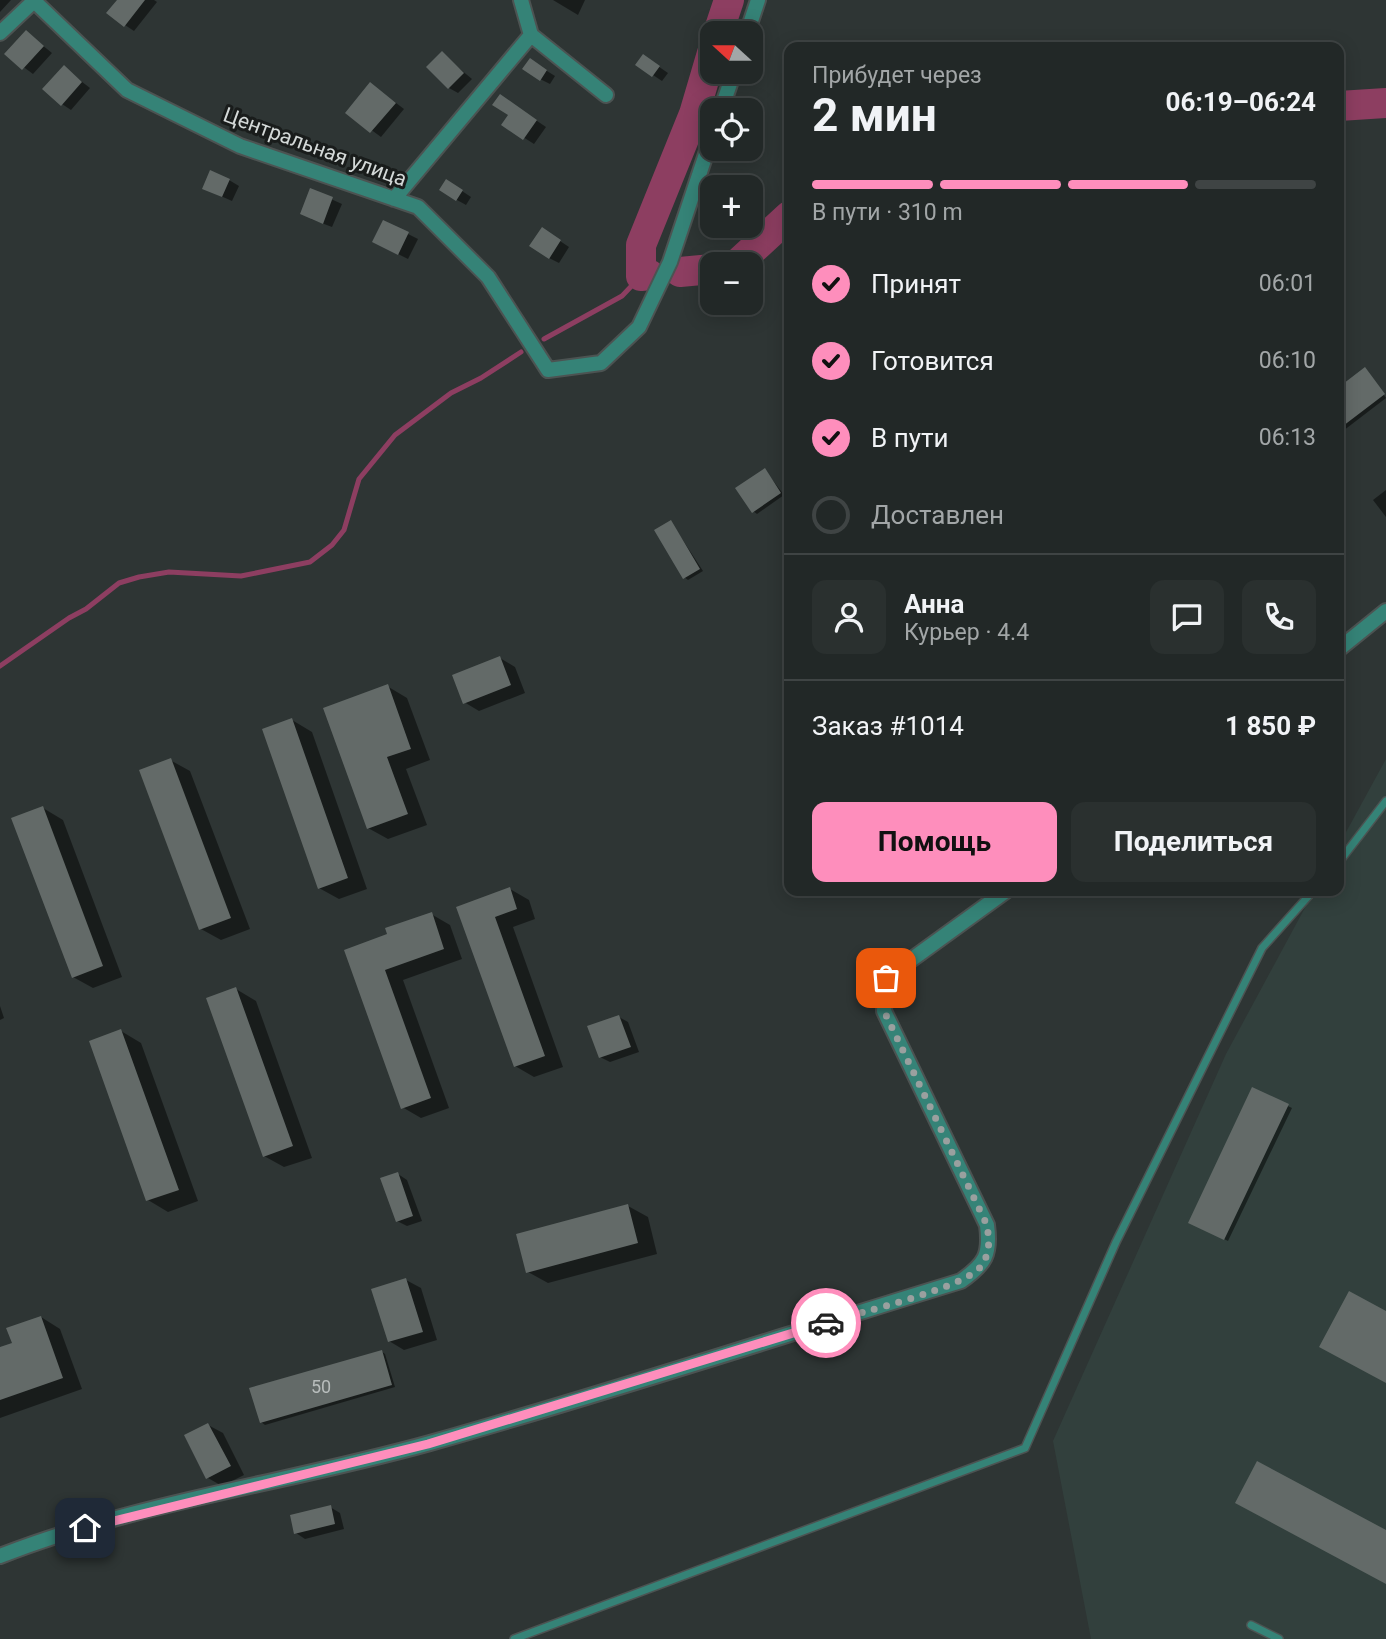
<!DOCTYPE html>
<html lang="ru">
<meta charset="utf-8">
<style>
:root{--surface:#222827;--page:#2a302f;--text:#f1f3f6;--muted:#a2a6a7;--line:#3f4444;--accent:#fe8ebc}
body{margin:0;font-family:Roboto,sans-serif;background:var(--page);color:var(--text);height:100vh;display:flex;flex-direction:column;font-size:26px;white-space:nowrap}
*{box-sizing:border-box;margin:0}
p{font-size:23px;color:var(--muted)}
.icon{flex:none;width:38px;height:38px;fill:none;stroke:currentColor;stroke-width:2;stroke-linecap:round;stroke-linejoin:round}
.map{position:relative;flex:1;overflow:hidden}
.side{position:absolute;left:784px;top:42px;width:560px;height:854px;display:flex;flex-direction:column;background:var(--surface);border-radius:14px;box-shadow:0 4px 18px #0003,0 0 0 2px var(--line)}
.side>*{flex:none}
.needle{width:46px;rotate:291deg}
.buttons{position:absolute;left:700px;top:21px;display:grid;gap:14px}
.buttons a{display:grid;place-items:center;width:63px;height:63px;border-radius:14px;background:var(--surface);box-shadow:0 4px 18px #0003,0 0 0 2px var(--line);font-size:35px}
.pin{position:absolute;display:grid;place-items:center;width:60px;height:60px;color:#fff;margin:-30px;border-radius:14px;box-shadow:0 4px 10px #0006}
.courier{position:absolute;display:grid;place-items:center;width:70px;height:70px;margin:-35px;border:5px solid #fe8ebc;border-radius:50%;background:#fff;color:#222;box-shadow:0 2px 9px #0007}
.headline em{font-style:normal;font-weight:700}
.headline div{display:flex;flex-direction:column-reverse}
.headline{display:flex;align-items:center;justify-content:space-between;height:119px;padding:0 28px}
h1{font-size:46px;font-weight:700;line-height:52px}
.bar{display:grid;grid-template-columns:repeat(4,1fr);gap:10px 7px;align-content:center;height:84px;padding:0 28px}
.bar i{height:9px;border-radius:5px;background:var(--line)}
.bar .active{background:var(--accent)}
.bar p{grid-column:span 4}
.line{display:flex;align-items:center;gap:18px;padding:0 28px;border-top:2px solid var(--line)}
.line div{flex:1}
.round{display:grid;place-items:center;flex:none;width:74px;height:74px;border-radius:14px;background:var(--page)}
ol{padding:0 28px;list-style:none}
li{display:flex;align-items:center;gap:21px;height:77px}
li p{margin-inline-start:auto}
li .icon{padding:7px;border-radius:50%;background:var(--accent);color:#111;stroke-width:4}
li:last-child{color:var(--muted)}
li i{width:38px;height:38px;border:4px solid var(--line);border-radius:50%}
.button{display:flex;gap:14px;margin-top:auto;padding:14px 28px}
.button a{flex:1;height:80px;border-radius:14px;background:var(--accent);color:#111;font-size:28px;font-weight:700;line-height:80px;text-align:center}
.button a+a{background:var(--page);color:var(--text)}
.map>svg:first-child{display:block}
</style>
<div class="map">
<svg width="1386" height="1639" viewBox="0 0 1386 1639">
<rect width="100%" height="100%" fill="#2e3534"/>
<!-- built -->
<path fill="#32403d" d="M 1386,759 L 1386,1639 L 1091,1639 L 1053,1441 L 1226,1054 L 1314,891 L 1339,891 L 1339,845 Z"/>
<!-- shadow -->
<path fill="#0007" d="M 0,0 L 11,0 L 0,12 Z
M 119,0 L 154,0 L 157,2 L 134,31 L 125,25 Z
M 553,0 L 585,0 L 578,15 Z
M 26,32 L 52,53 L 33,74 L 6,54 Z
M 442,54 L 472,79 L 458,93 L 449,88 Z
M 652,62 L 668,73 L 662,81 L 653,75 Z
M 539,66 L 555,76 L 550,84 L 540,79 Z
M 64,68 L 90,88 L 71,110 L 62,104 Z
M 371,84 L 404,109 L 381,137 L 347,112 Z
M 509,102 L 546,127 L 534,144 L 503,124 L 510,115 Z
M 229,180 L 239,186 L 232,201 L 214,193 Z
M 456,187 L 471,197 L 466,205 L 457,200 Z
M 311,190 L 342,204 L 332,227 L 311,219 Z
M 384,222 L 418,239 L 408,259 L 384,247 Z
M 551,235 L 569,247 L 559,263 L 549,258 Z
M 1365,369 L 1386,398 L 1339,434 L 1339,389 Z
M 765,470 L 784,495 L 757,514 L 753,511 Z
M 1386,490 L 1386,517 L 1373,500 Z
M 671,522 L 703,571 L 688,580 L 684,577 Z
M 500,658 L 515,667 L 525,693 L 479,711 L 464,702 Z
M 387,686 L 407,698 L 430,760 L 406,769 L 427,825 L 388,839 L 368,828 Z
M 292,720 L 312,732 L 367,889 L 339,899 L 319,888 Z
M 170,760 L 190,771 L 250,929 L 221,940 L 201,929 Z
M 43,808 L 63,820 L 122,977 L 93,988 L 73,977 Z
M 510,889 L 529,900 L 535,919 L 513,927 L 563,1067 L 534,1077 L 515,1066 L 458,908 Z
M 431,914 L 450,925 L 462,959 L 403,980 L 449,1108 L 421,1118 L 402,1107 L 346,951 L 389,935 Z
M 236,989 L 256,1001 L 312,1158 L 284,1167 L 264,1156 Z
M 0,1006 L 4,1018 L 0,1020 Z
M 619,1017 L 628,1022 L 639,1052 L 610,1062 L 600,1057 Z
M 121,1031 L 141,1043 L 198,1201 L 168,1212 L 148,1200 Z
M 1253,1089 L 1292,1108 L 1228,1241 L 1190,1222 Z
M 398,1174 L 407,1180 L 422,1221 L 407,1226 L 397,1221 Z
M 628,1206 L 648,1217 L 657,1254 L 548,1283 L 528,1272 Z
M 406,1280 L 421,1288 L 437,1340 L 404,1350 L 389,1341 Z
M 41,1317 L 60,1329 L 82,1389 L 0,1418 L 0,1349 L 14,1344 Z
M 381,1351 L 385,1354 L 395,1387 L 265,1425 L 261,1422 Z
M 208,1425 L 223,1433 L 244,1475 L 222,1486 L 208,1478 Z
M 330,1507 L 340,1513 L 344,1529 L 305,1539 L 296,1533 Z"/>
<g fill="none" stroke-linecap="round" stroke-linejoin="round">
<!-- stream -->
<path stroke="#8d3e61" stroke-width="5" d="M 544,339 L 622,296 L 641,276
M 0,666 L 69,618 L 86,609 L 119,583 L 139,577 L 169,572 L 241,576 L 310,562 L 332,545 L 344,530 L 359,479 L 395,435 L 451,393 L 481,378 L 521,352"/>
<!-- river -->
<path stroke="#8d3e61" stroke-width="30" d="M 718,33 L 729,0
M 1339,106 L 1386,103
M 737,264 L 789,216
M 680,272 L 712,269
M 650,275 L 641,276 L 641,245 L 694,114 L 712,53"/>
</g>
<!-- building -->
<path fill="#636a68" d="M 117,0 L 145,0 L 124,27 L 106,13 Z
M 26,30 L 44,46 L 22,70 L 4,54 Z
M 442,51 L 464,73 L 448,89 L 426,67 Z
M 643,54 L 660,66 L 652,77 L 635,65 Z
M 530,58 L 547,70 L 540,81 L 522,69 Z
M 64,65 L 82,82 L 61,106 L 42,89 Z
M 370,82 L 396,103 L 370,133 L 345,113 Z
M 500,94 L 537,120 L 523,140 L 501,125 L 508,115 L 492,105 Z
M 210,170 L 230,179 L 222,197 L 202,189 Z
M 446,179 L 463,190 L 456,201 L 439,190 Z
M 310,188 L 333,197 L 323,224 L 300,214 Z
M 383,220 L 409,232 L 398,255 L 372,242 Z
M 542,227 L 561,240 L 549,259 L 529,246 Z
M 1365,367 L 1385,394 L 1339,429 L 1339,387 Z
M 765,468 L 781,493 L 752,513 L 735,488 Z
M 671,520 L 700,569 L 683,579 L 654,530 Z
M 500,656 L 511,685 L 463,704 L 452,675 Z
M 388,684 L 411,749 L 387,757 L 408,814 L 367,829 L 323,708 Z
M 292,718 L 348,878 L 318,889 L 262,729 Z
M 171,758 L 231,918 L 199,930 L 139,770 Z
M 43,806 L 103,966 L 72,978 L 11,818 Z
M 510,887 L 517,909 L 495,917 L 545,1056 L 514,1067 L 456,907 Z
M 432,912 L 444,949 L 385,970 L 431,1098 L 401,1109 L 344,950 L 387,934 L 385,928 Z
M 236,987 L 293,1146 L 263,1157 L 206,998 Z
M 619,1015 L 631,1047 L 599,1058 L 587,1026 Z
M 121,1029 L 179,1190 L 146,1201 L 89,1041 Z
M 1252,1087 L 1289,1104 L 1224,1240 L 1188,1223 Z
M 398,1172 L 413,1216 L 396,1222 L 380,1178 Z
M 628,1204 L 638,1243 L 526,1273 L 516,1234 Z
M 406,1278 L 423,1332 L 388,1342 L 371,1289 Z
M 1349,1291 L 1386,1311 L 1386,1383 L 1319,1347 Z
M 41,1316 L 63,1378 L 0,1400 L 0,1347 L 12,1343 L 6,1328 Z
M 382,1350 L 392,1385 L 260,1423 L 249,1388 Z
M 208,1423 L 231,1466 L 206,1479 L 184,1435 Z
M 1257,1461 L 1386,1530 L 1386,1584 L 1235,1503 Z
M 331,1505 L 335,1524 L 294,1534 L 290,1515 Z"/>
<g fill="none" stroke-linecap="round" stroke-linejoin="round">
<defs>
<path id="lane" d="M 1339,862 L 1386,801
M 1251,1625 L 1279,1639
M 514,1639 L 1025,1448 L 1116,1242 L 1262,948 L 1313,891"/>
<path id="street" d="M 33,0 L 127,90 L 240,146 L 418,207 L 488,277 L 548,370 L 601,363 L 639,327 L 670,262 L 712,136
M 521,0 L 531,35 L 606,95
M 0,33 L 34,1
M 747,33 L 758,0
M 721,110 L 734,72
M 394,199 L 531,35
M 1339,649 L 1386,611
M 0,1556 C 138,1502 287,1483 430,1443 C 608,1393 784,1335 961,1281 C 985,1264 991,1255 987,1225 L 884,1011 L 886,978 L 1006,891"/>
</defs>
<!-- lane casing -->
<use href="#lane" stroke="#4c5352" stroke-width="10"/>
<!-- street casing -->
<use href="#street" stroke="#4c5352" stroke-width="18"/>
<!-- lane -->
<use href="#lane" stroke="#358377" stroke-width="7"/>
<!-- street -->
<use href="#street" stroke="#358377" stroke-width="14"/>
</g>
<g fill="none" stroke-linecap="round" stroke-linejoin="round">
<!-- done -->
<path stroke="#9aa09f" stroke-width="7" stroke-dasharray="0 12.6" d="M 826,1323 C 856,1313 966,1288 981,1266 C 991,1252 989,1240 987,1225 L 884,1011 L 886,978"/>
<!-- route -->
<path stroke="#fe8ebc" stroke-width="9" d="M 85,1528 L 428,1444 L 826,1323"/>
</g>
<g text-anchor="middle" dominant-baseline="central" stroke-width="6" stroke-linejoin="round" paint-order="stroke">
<!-- number labels -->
<g font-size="18" fill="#b8bdbc">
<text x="321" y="1386">50</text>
</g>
<!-- street labels -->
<g font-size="21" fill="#d4d9d8" stroke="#191c1b">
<text transform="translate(315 147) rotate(20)">Центральная улица</text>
</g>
</g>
</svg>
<div class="buttons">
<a><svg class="needle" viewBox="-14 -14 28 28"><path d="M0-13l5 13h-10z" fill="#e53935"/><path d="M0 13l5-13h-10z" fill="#a2a6a7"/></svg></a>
<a><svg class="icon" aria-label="locate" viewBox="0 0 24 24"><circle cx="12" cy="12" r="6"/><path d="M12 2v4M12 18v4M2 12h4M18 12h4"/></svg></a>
<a>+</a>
<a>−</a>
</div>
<div class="pin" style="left:886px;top:978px;background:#ea580c"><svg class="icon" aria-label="bag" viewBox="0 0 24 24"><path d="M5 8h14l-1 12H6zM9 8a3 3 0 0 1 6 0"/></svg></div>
<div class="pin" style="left:85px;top:1528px;background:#1f2937"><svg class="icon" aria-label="home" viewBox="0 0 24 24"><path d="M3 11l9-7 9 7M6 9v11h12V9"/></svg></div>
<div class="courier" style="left:826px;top:1323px"><svg class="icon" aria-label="car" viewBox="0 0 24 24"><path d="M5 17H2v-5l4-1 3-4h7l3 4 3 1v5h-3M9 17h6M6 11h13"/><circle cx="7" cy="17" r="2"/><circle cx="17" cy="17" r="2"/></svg></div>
<section class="side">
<div class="headline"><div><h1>2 мин</h1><p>Прибудет через</p></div><em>06:19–06:24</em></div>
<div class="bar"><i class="active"></i><i class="active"></i><i class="active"></i><i></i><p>В пути · 310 m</p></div>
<ol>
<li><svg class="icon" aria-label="check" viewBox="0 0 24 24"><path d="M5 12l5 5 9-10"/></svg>Принят<p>06:01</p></li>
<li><svg class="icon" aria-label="check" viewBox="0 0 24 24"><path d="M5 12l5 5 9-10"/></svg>Готовится<p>06:10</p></li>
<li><svg class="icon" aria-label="check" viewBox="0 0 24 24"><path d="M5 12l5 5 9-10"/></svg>В пути<p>06:13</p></li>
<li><i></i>Доставлен</li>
</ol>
<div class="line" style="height:126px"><a class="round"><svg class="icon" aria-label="person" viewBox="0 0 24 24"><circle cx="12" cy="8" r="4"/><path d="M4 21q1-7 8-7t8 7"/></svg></a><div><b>Анна</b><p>Курьер · 4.4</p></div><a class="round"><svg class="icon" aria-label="chat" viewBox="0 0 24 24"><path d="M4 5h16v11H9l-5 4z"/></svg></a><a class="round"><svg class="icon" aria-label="phone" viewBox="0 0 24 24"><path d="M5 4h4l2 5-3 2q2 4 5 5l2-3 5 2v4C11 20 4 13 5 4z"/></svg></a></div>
<div class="line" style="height:91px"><div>Заказ #1014</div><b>1 850 ₽</b></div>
<div class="button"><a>Помощь</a><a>Поделиться</a></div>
</section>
</div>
